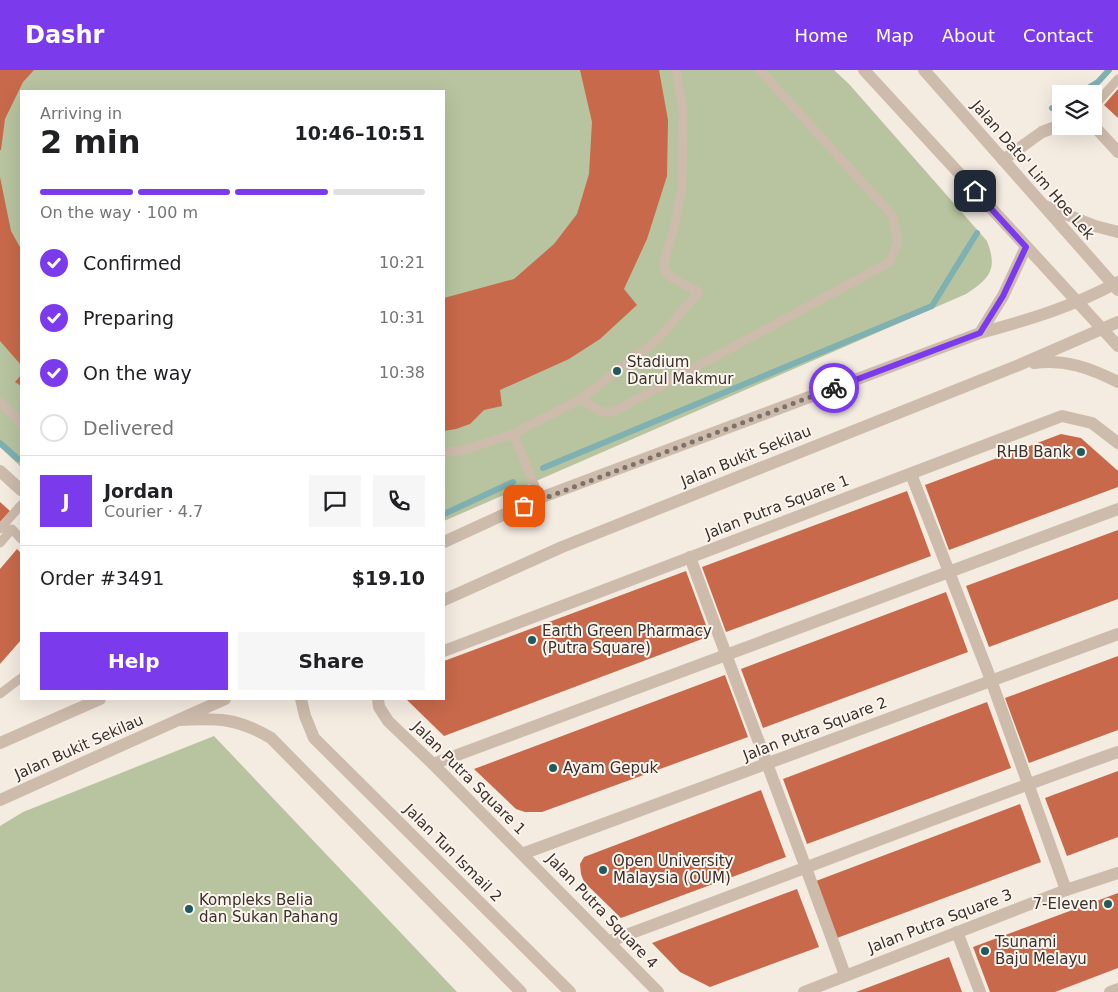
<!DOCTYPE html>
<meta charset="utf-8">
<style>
:root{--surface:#fff;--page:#f6f6f6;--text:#202124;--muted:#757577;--line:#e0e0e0;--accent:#7c3aed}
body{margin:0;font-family:"DejaVu Sans",sans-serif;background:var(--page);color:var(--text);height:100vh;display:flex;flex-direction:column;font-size:19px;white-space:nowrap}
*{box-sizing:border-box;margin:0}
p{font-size:16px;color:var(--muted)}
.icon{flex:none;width:28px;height:28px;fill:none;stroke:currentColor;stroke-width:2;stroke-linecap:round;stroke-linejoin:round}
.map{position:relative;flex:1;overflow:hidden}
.panel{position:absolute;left:20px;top:20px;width:425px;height:610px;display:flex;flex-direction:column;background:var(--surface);border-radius:0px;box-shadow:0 5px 20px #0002}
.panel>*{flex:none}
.fabs{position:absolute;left:1052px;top:15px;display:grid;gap:10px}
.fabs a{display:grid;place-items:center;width:50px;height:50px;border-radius:0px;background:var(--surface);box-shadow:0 5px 20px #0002;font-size:25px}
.pin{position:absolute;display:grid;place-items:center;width:42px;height:42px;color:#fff;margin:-21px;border-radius:10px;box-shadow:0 2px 8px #0006}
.courier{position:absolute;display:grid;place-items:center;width:50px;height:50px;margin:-25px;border:4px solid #7c3aed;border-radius:50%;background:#fff;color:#222;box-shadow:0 1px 6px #0007}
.head em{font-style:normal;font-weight:700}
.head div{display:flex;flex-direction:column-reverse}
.head{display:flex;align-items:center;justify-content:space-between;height:85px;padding:0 20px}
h1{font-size:32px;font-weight:700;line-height:38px}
.bar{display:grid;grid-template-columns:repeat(4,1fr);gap:8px 5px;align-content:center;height:60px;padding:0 20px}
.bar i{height:6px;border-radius:4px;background:var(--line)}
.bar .active{background:var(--accent)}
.bar p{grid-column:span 4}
.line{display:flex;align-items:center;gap:12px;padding:0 20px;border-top:1px solid var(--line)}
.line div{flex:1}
.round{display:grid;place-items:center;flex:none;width:52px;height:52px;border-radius:0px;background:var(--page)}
ol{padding:0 20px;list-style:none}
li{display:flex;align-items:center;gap:15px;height:55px}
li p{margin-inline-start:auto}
li .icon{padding:5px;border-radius:50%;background:var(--accent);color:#fff;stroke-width:4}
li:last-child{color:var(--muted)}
li i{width:28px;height:28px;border:2px solid var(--line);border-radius:50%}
.primary-button{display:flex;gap:10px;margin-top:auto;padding:10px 20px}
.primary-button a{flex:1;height:58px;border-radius:0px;background:var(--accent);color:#fff;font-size:20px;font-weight:700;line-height:58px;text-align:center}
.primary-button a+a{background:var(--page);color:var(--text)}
header{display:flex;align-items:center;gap:30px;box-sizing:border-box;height:70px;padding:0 25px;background:var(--accent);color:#fff}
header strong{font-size:24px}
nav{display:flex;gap:28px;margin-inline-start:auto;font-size:18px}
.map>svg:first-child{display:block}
</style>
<header>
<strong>Dashr</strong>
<nav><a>Home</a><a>Map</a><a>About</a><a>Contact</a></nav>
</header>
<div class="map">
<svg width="1118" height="922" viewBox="0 0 1118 922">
<rect width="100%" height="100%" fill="#f4ebe1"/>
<!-- green -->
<path fill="#b8c4a0" d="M 0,0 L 834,0 L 849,14 L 987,171 C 998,200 990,208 966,224 L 444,451 L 444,21 L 21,21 L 21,397 L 0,377 Z
M 214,666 L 457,922 L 0,922 L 0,756 L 23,742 Z"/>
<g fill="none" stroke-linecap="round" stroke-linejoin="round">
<!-- stream -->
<path stroke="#7fb0b2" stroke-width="6" d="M 1078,24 L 1098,12 L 1109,0
M 1052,38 L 1061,33
M 0,373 L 18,389
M 543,398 L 932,236 L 977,163
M 444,444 L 513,412"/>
</g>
<!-- building -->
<path fill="#c8694b" d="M 0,0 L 34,0 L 23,12 L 5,49 L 1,80 L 0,80 Z
M 580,0 L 659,0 L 668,50 L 667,106 L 647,169 L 624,219 L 637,235 L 600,269 L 569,289 L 500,320 L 502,336 L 484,340 L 470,354 L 456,359 L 444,361 L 444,228 L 514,209 L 554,174 L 577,144 L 589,104 L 592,52 Z
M 1118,19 L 1118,48 L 1104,35 Z
M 0,107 L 11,161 L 21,179 L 21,295 L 0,271 Z
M 21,305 L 21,316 L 15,312 Z
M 1061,364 L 1081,368 L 1118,401 L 1118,417 L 949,480 L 925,415 Z
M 907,421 L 931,486 L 726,562 L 702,497 Z
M 0,432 L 10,441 L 0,452 Z
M 1118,460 L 1118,529 L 989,577 L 966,516 Z
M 17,479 L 21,483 L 21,570 L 0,594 L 0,499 Z
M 686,501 L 710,566 L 444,666 L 406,629 L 444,629 L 444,591 Z
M 946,522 L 968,582 L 763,658 L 741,599 Z
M 1118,586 L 1118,660 L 1029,693 L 1005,628 Z
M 725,605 L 748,667 L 671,695 L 542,742 L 525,742 L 516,739 L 474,699 Z
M 987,632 L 1011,698 L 807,774 L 783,709 Z
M 1118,701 L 1118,767 L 1067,786 L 1045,728 Z
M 761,720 L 786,787 L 621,848 L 584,812 L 581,804 L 580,794 L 584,787 Z
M 1020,734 L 1041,792 L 837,868 L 816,811 Z
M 797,819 L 819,877 L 783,890 L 710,917 L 680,902 L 652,873 Z
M 1118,823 L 1118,898 L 1055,922 L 990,922 L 973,877 Z
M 949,887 L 962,922 L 856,922 Z"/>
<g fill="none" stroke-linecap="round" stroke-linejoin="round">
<!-- service -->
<path stroke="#cdbbac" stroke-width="9" d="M 1094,36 L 1118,9
M 581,329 L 602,342 L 613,342 L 890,192 L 898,172 L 892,145 L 760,0
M 0,332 L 21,353
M 513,364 L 540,428
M 444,382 L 460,381 L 513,364 L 581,329 L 657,270 L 699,222 L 672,208 L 665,201 L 664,192 L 674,159 L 682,118 L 683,41 L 676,0
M 0,459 L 21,435
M 0,473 L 12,459 L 21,469
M 0,624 L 21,608"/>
<!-- pedestrian -->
<path stroke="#cdbbac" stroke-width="12" d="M 911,404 L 991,610 L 1066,820
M 690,487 C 741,627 795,765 845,905
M 433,694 L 1118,439
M 957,862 L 980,922
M 610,871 C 779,809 948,742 1118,682
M 1110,922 L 1118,919"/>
<!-- minor -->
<path stroke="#cdbbac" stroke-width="12" d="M 1094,56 L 1118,82
M 1003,90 L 1042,62 L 1061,55
M 0,401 L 21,420
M 444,581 L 1062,346 L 1092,353 L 1118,373
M 301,629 L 305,646 L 314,668 L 570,922
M 378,629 L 379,637 L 388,651 L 433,694 L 658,922
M 179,650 C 217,648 238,648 271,668 L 521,922
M 522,784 L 1118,564
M 804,922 L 1066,820 L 1118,803"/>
<!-- tertiary -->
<path stroke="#cdbbac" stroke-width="12" d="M 864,0 L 1118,276
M 924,0 L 1118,220
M 1045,136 L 1095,156 L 1118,162
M 980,263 L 1003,226 L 1026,177
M 1034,293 C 1066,289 1090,298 1118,312
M 444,472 L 540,428 L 980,263 C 1028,250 1075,236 1118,212
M 444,530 L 562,477 L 1019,295 L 1118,252
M 0,673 L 100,629
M 0,730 L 225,629"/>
</g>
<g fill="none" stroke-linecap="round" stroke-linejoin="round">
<!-- done -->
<path stroke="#7c716b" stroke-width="5" stroke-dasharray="0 9" d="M 524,436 L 834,318"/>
<!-- route -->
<path stroke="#7c3aed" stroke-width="6" d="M 834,318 L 980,263 L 1003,226 L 1026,177 L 975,121"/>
</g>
<!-- markers -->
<g fill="#1f5a5e" stroke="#fbf5ee" stroke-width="2">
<circle cx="617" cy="301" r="5"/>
<circle cx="1081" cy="382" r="5"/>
<circle cx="532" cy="570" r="5"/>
<circle cx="553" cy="698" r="5"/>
<circle cx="603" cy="800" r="5"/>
<circle cx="1108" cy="834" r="5"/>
<circle cx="189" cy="839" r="5"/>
<circle cx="985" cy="881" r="5"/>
</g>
<g text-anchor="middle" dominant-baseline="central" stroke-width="4" stroke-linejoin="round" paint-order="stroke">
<!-- street labels -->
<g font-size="15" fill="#3b302b" stroke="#fbf5ee">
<text transform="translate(1033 100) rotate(49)">Jalan Dato' Lim Hoe Lek</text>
<text transform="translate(746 386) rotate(-22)">Jalan Bukit Sekilau</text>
<text transform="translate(777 437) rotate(-21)">Jalan Putra Square 1</text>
<text transform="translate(815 659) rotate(-21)">Jalan Putra Square 2</text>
<text transform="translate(79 677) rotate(-24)">Jalan Bukit Sekilau</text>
<text transform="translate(469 708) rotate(45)">Jalan Putra Square 1</text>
<text transform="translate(453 783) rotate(45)">Jalan Tun Ismail 2</text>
<text transform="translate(602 841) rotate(46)">Jalan Putra Square 4</text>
<text transform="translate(940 851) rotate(-21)">Jalan Putra Square 3</text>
</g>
<!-- poi labels -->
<g font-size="15" fill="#3b302b" stroke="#fbf5ee" text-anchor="start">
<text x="627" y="292">Stadium<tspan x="627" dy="17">Darul Makmur</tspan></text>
<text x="1071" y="382" text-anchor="end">RHB Bank</text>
<text x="542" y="561">Earth Green Pharmacy<tspan x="542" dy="17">(Putra Square)</tspan></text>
<text x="563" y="698">Ayam Gepuk</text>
<text x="613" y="791">Open University<tspan x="613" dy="17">Malaysia (OUM)</tspan></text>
<text x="199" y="830">Kompleks Belia<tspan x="199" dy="17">dan Sukan Pahang</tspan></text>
<text x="1098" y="834" text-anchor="end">7-Eleven</text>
<text x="995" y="872">Tsunami<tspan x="995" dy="17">Baju Melayu</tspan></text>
</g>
</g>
</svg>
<div class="fabs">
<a><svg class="icon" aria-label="layers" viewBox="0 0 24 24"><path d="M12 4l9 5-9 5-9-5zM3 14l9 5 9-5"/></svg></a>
</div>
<div class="pin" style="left:524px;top:436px;background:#ea580c"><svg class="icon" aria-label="bag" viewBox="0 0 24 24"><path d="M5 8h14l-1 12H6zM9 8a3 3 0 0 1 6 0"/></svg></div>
<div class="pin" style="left:975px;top:121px;background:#1f2937"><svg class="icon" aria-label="home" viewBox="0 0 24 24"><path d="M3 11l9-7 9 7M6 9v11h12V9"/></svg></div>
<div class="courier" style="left:834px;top:318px"><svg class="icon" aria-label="bike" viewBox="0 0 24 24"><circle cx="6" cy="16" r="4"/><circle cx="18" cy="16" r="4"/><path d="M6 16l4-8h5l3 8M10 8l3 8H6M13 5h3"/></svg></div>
<section class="panel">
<div class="head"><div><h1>2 min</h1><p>Arriving in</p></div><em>10:46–10:51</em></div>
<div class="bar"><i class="active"></i><i class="active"></i><i class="active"></i><i></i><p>On the way · 100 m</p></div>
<ol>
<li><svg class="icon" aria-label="check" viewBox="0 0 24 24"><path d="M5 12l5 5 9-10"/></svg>Confirmed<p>10:21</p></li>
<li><svg class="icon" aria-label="check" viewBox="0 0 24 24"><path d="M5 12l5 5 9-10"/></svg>Preparing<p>10:31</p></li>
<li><svg class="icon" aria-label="check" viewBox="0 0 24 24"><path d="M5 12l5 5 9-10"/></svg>On the way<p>10:38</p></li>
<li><i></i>Delivered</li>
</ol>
<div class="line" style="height:90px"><b class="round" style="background:var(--accent);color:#fff">J</b><div><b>Jordan</b><p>Courier · 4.7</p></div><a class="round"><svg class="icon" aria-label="chat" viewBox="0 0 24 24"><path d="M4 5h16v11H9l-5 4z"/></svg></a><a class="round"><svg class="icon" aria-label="phone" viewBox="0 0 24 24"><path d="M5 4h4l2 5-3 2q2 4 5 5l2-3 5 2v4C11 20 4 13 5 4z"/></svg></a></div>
<div class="line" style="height:65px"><div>Order #3491</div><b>$19.10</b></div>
<div class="primary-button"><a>Help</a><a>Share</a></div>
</section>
</div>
